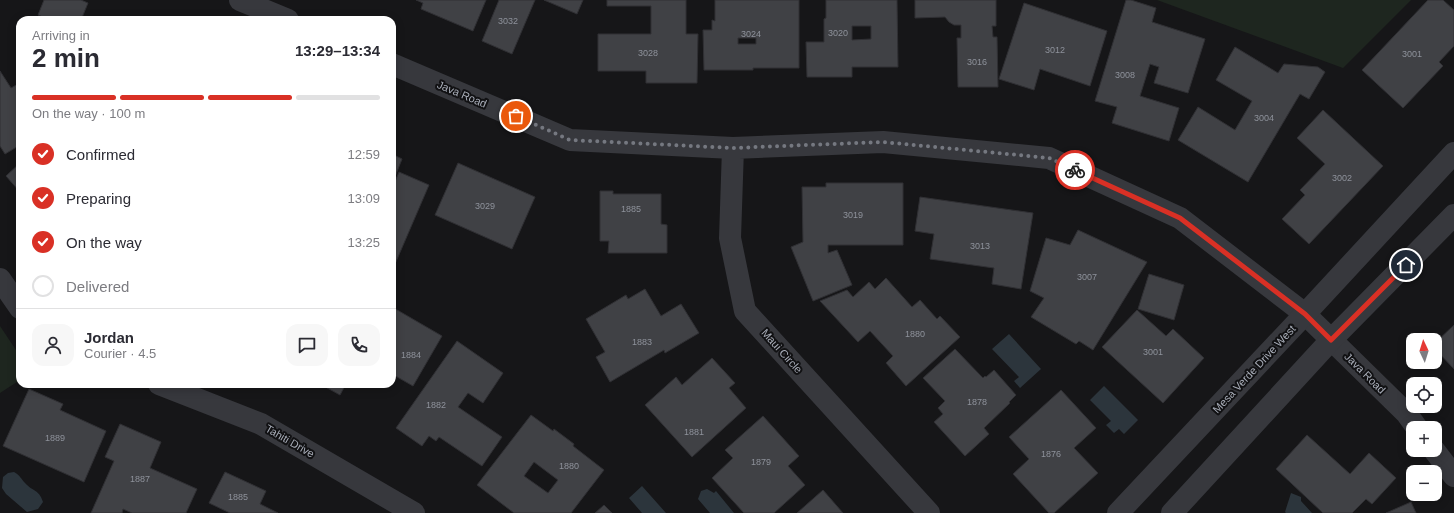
<!DOCTYPE html>
<meta charset="utf-8">
<style>
:root{--surface:#fff;--page:#f7f7f7;--text:#2b2b33;--muted:#7c7c81;--line:#e1e1e2;--accent:#d93025}
body{margin:0;font-family:Helvetica,sans-serif;background:var(--page);color:var(--text);height:100vh;display:flex;flex-direction:column;font-size:15px;white-space:nowrap}
*{box-sizing:border-box;margin:0}
p{font-size:13px;color:var(--muted)}
.icon{flex:none;width:22px;height:22px;fill:none;stroke:currentColor;stroke-width:2;stroke-linecap:round;stroke-linejoin:round}
.map{position:relative;flex:1;overflow:hidden}
.side{position:absolute;left:16px;top:16px;width:380px;height:372px;display:flex;flex-direction:column;background:var(--surface);border-radius:12px;box-shadow:0 2px 10px #0003}
.side>*{flex:none}
.needle{width:26px;rotate:356deg}
.tools{position:absolute;left:1406px;top:333px;display:grid;gap:8px}
.tools a{display:grid;place-items:center;width:36px;height:36px;border-radius:8px;background:var(--surface);box-shadow:0 2px 10px #0003;font-size:20px}
.pin{position:absolute;display:grid;place-items:center;width:34px;height:34px;color:#fff;margin:-17px;border:2px solid #fff;border-radius:50%;box-shadow:0 1px 4px #0007}
.courier{position:absolute;display:grid;place-items:center;width:40px;height:40px;margin:-20px;border:3px solid #d93025;border-radius:50%;background:#fff;color:#222;box-shadow:0 1px 5px #0007}
.overview em{font-style:normal;font-weight:600}
.overview div{display:flex;flex-direction:column-reverse}
.overview{display:flex;align-items:center;justify-content:space-between;height:68px;padding:0 16px}
h1{font-size:26px;font-weight:600;line-height:30px}
.bar{display:grid;grid-template-columns:repeat(4,1fr);gap:6px 4px;align-content:center;height:48px;padding:0 16px}
.bar i{height:5px;border-radius:3px;background:var(--line)}
.bar .on{background:var(--accent)}
.bar p{grid-column:span 4}
.line{display:flex;align-items:center;gap:10px;padding:0 16px;border-top:1px solid var(--line)}
.line div{flex:1}
.round{display:grid;place-items:center;flex:none;width:42px;height:42px;border-radius:12px;background:var(--page)}
ol{padding:0 16px;list-style:none}
li{display:flex;align-items:center;gap:12px;height:44px}
li p{margin-inline-start:auto}
li .icon{padding:4px;border-radius:50%;background:var(--accent);color:#fff;stroke-width:4}
li:last-child{color:var(--muted)}
li i{width:22px;height:22px;border:2px solid var(--line);border-radius:50%}
.map>svg:first-child{display:block}
</style>
<div class="map">
<svg width="1454" height="513" viewBox="0 0 1454 513">
<rect width="100%" height="100%" fill="#161618"/>
<!-- green -->
<path fill="#1e261f" d="M 1157,0 L 1411,0 L 1343,68 Z
M 0,326 L 20,356 L 20,380 L 0,393 Z"/>
<!-- water -->
<path fill="#2c353c" d="M 1009,334 L 1041,369 L 1020,388 L 1014,381 L 1019,377 L 992,349 Z
M 1104,386 L 1138,420 L 1124,434 L 1119,429 L 1114,433 L 1106,425 L 1111,421 L 1090,400 Z
M 14,472 C 20,475 21,479 25,483 C 33,492 39,489 43,502 L 38,509 L 27,512 L 6,494 L 2,488 L 3,477 L 8,473 Z
M 642,486 L 666,513 L 642,513 L 629,498 Z
M 707,489 L 714,493 L 716,491 L 734,513 L 710,513 L 698,499 L 701,491 Z
M 1291,493 L 1301,497 L 1301,501 L 1312,513 L 1286,513 L 1285,512 Z"/>
<!-- building -->
<path fill="#404145" stroke="#303034" fill-rule="evenodd" d="M 44,0 L 81,0 L 88,3 L 81,20 L 50,20 L 38,15 Z
M 416,0 L 486,0 L 473,31 L 421,9 L 423,3 Z
M 499,0 L 535,0 L 512,54 L 482,41 Z
M 544,0 L 583,0 L 577,14 Z
M 607,0 L 686,0 L 686,34 L 698,34 L 697,83 L 646,83 L 646,71 L 598,71 L 598,34 L 651,34 L 651,6 L 607,6 Z
M 715,0 L 799,0 L 799,68 L 753,68 L 753,70 L 704,70 L 703,30 L 712,30 L 712,20 L 715,21 ZM 738,38 L 756,38 L 756,44 L 738,44 Z
M 826,0 L 897,0 L 898,67 L 852,67 L 852,77 L 807,77 L 806,42 L 824,42 L 824,19 L 826,18 ZM 852,26 L 871,26 L 871,39 L 852,40 Z
M 915,0 L 996,0 L 996,26 L 992,26 L 993,37 L 997,37 L 998,87 L 958,87 L 957,38 L 961,38 L 961,25 L 954,25 L 949,22 L 945,17 L 915,18 Z
M 1126,0 L 1131,0 L 1156,8 L 1152,22 L 1205,39 L 1188,93 L 1154,83 L 1159,67 L 1150,64 L 1140,96 L 1179,108 L 1169,141 L 1112,123 L 1117,107 L 1095,101 Z
M 1428,0 L 1443,0 L 1454,10 L 1454,46 L 1439,62 L 1443,66 L 1403,108 L 1362,70 Z
M 1024,3 L 1107,31 L 1090,86 L 1040,69 L 1034,90 L 999,79 Z
M 1235,47 L 1278,73 L 1284,64 L 1318,67 L 1325,72 L 1309,99 L 1300,94 L 1248,182 L 1178,140 L 1198,107 L 1235,130 L 1252,101 L 1216,80 Z
M 0,71 L 11,88 L 20,83 L 20,145 L 5,154 L 0,146 Z
M 1323,110 L 1383,166 L 1309,244 L 1282,219 L 1305,195 L 1300,190 L 1325,164 L 1297,138 Z
M 392,154 L 402,159 L 394,179 L 392,178 Z
M 20,163 L 20,192 L 6,176 Z
M 458,163 L 535,197 L 512,249 L 435,215 Z
M 399,172 L 429,185 L 395,264 L 392,263 L 392,189 Z
M 826,183 L 903,183 L 903,245 L 828,245 L 828,253 L 837,250 L 852,285 L 813,301 L 791,247 L 803,242 L 802,187 L 826,187 Z
M 600,191 L 613,191 L 613,194 L 661,194 L 661,224 L 667,225 L 667,253 L 608,253 L 609,241 L 600,241 Z
M 920,197 L 1033,213 L 1021,289 L 992,284 L 994,268 L 930,259 L 934,234 L 915,231 Z
M 1078,230 L 1147,262 L 1093,350 L 1079,341 L 1076,344 L 1031,317 L 1044,298 L 1030,291 L 1046,238 L 1070,245 Z
M 1149,274 L 1184,285 L 1174,320 L 1138,309 Z
M 886,278 L 912,307 L 920,300 L 937,319 L 940,316 L 960,337 L 906,386 L 886,363 L 893,356 L 870,331 L 858,342 L 820,301 L 847,290 L 853,297 L 869,282 L 875,289 Z
M 645,289 L 661,316 L 681,304 L 699,333 L 665,353 L 664,350 L 610,382 L 596,357 L 605,352 L 586,319 L 626,295 L 628,299 Z
M 392,307 L 442,336 L 413,386 L 392,374 Z
M 1137,310 L 1166,336 L 1173,329 L 1204,358 L 1163,403 L 1102,347 Z
M 1454,325 L 1454,369 L 1435,349 L 1435,343 Z
M 457,341 L 503,373 L 483,403 L 468,393 L 458,407 L 502,437 L 482,466 L 439,437 L 436,441 L 429,436 L 422,446 L 396,428 Z
M 955,349 L 983,378 L 985,376 L 986,377 L 994,370 L 1016,395 L 1009,402 L 1010,403 L 984,428 L 989,434 L 965,456 L 934,422 L 943,414 L 938,408 L 945,401 L 923,378 Z
M 712,358 L 735,383 L 729,388 L 746,408 L 692,457 L 645,405 L 676,377 L 682,385 Z
M 320,384 L 346,384 L 340,395 Z
M 29,389 L 63,404 L 60,410 L 106,431 L 84,482 L 3,446 Z
M 1061,390 L 1096,428 L 1074,448 L 1098,473 L 1054,513 L 1049,513 L 1013,474 L 1029,459 L 1009,437 Z
M 531,415 L 553,431 L 554,429 L 574,444 L 573,446 L 604,470 L 571,513 L 514,513 L 477,485 ZM 534,462 L 558,480 L 548,493 L 524,476 Z
M 763,416 L 799,456 L 788,466 L 805,485 L 774,513 L 744,513 L 712,478 L 733,458 L 725,450 Z
M 120,424 L 161,442 L 150,468 L 197,489 L 186,513 L 132,513 L 123,509 L 122,513 L 91,513 L 114,461 L 105,457 Z
M 1307,435 L 1350,474 L 1369,453 L 1396,478 L 1372,504 L 1366,499 L 1352,513 L 1323,513 L 1276,469 Z
M 225,472 L 266,491 L 260,504 L 278,513 L 230,513 L 209,503 Z
M 823,490 L 843,513 L 797,513 Z
M 1411,502 L 1416,513 L 1386,513 Z
M 604,505 L 612,513 L 595,513 Z"/>
<g fill="none" stroke-linecap="round" stroke-linejoin="round">
<!-- minor -->
<path stroke="#37383d" stroke-width="22" d="M 240,0 L 288,20
M 392,64 L 570,140 L 733,148 L 883,142 L 1049,158 L 1180,218 L 1305,314 L 1407,414 L 1417,428
M 733,148 L 730,238 L 745,311 L 929,513
M 0,279 L 20,308
M 159,384 L 261,424 L 414,513
M 1434,450 L 1454,476"/>
<!-- tertiary -->
<path stroke="#37383d" stroke-width="22" d="M 1118,513 L 1305,314 L 1454,153
M 1172,513 L 1331,340 L 1454,215"/>
</g>
<g fill="none" stroke-linecap="round" stroke-linejoin="round">
<!-- done -->
<path stroke="#757880" stroke-width="4" stroke-dasharray="0 7.2" d="M 516,116 L 570,140 L 733,148 L 883,142 L 1049,158 L 1075,170"/>
<!-- route -->
<path stroke="#d93025" stroke-width="5" d="M 1075,170 L 1180,218 L 1305,314 L 1331,340 L 1406,265"/>
</g>
<g text-anchor="middle" dominant-baseline="central" stroke-width="4" stroke-linejoin="round" paint-order="stroke">
<!-- number labels -->
<g font-size="9" fill="#8e929b">
<text x="508" y="21">3032</text>
<text x="838" y="33">3020</text>
<text x="751" y="34">3024</text>
<text x="1055" y="50">3012</text>
<text x="648" y="53">3028</text>
<text x="1412" y="54">3001</text>
<text x="977" y="62">3016</text>
<text x="1125" y="75">3008</text>
<text x="1264" y="118">3004</text>
<text x="1342" y="178">3002</text>
<text x="485" y="206">3029</text>
<text x="631" y="209">1885</text>
<text x="853" y="215">3019</text>
<text x="980" y="246">3013</text>
<text x="1087" y="277">3007</text>
<text x="915" y="334">1880</text>
<text x="642" y="342">1883</text>
<text x="1153" y="352">3001</text>
<text x="411" y="355">1884</text>
<text x="977" y="402">1878</text>
<text x="436" y="405">1882</text>
<text x="694" y="432">1881</text>
<text x="55" y="438">1889</text>
<text x="1051" y="454">1876</text>
<text x="761" y="462">1879</text>
<text x="569" y="466">1880</text>
<text x="140" y="479">1887</text>
<text x="238" y="497">1885</text>
</g>
<!-- street labels -->
<g font-size="11" fill="#a8adb8" stroke="#111113">
<text transform="translate(462 94) rotate(23)">Java Road</text>
<text transform="translate(782 351) rotate(48)">Maui Circle</text>
<text transform="translate(1254 369) rotate(-47)">Mesa Verde Drive West</text>
<text transform="translate(1365 373) rotate(45)">Java Road</text>
<text transform="translate(290 441) rotate(30)">Tahiti Drive</text>
</g>
</g>
</svg>
<div class="tools">
<a><svg class="needle" viewBox="-14 -14 28 28"><path d="M0-13l5 13h-10z" fill="#e53935"/><path d="M0 13l5-13h-10z" fill="#7c7c81"/></svg></a>
<a><svg class="icon" aria-label="locate" viewBox="0 0 24 24"><circle cx="12" cy="12" r="6"/><path d="M12 2v4M12 18v4M2 12h4M18 12h4"/></svg></a>
<a>+</a>
<a>−</a>
</div>
<div class="pin" style="left:516px;top:116px;background:#ea580c"><svg class="icon" aria-label="bag" viewBox="0 0 24 24"><path d="M5 8h14l-1 12H6zM9 8a3 3 0 0 1 6 0"/></svg></div>
<div class="pin" style="left:1406px;top:265px;background:#1f2937"><svg class="icon" aria-label="home" viewBox="0 0 24 24"><path d="M3 11l9-7 9 7M6 9v11h12V9"/></svg></div>
<div class="courier" style="left:1075px;top:170px"><svg class="icon" aria-label="bike" viewBox="0 0 24 24"><circle cx="6" cy="16" r="4"/><circle cx="18" cy="16" r="4"/><path d="M6 16l4-8h5l3 8M10 8l3 8H6M13 5h3"/></svg></div>
<section class="side">
<div class="overview"><div><h1>2 min</h1><p>Arriving in</p></div><em>13:29–13:34</em></div>
<div class="bar"><i class="on"></i><i class="on"></i><i class="on"></i><i></i><p>On the way · 100 m</p></div>
<ol>
<li><svg class="icon" aria-label="check" viewBox="0 0 24 24"><path d="M5 12l5 5 9-10"/></svg>Confirmed<p>12:59</p></li>
<li><svg class="icon" aria-label="check" viewBox="0 0 24 24"><path d="M5 12l5 5 9-10"/></svg>Preparing<p>13:09</p></li>
<li><svg class="icon" aria-label="check" viewBox="0 0 24 24"><path d="M5 12l5 5 9-10"/></svg>On the way<p>13:25</p></li>
<li><i></i>Delivered</li>
</ol>
<div class="line" style="height:72px"><a class="round"><svg class="icon" aria-label="person" viewBox="0 0 24 24"><circle cx="12" cy="8" r="4"/><path d="M4 21q1-7 8-7t8 7"/></svg></a><div><b>Jordan</b><p>Courier · 4.5</p></div><a class="round"><svg class="icon" aria-label="chat" viewBox="0 0 24 24"><path d="M4 5h16v11H9l-5 4z"/></svg></a><a class="round"><svg class="icon" aria-label="phone" viewBox="0 0 24 24"><path d="M5 4h4l2 5-3 2q2 4 5 5l2-3 5 2v4C11 20 4 13 5 4z"/></svg></a></div>
</section>
</div>
